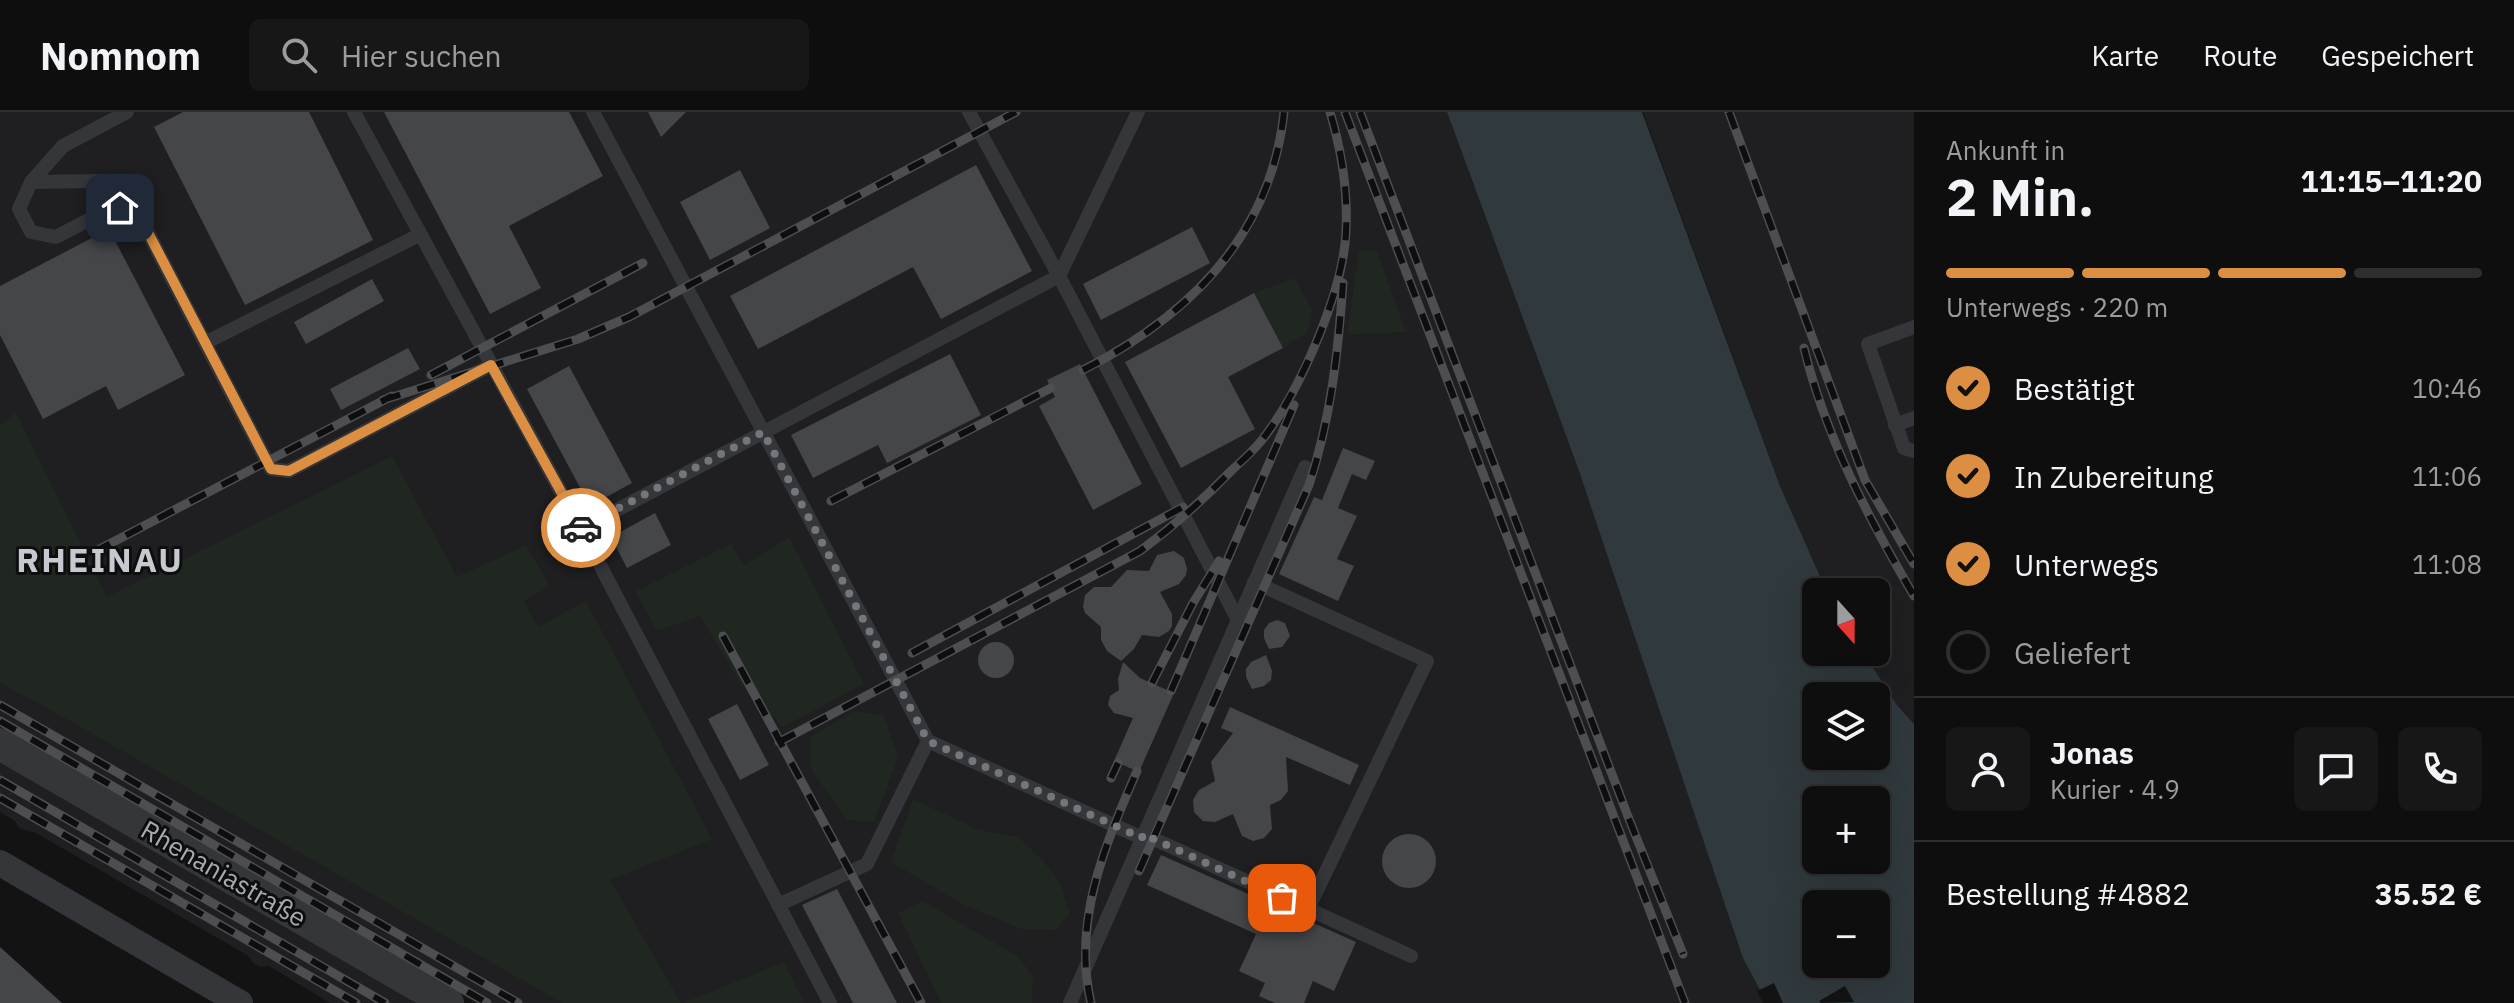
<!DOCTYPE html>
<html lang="de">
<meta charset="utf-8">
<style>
:root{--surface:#0e0e0f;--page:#171718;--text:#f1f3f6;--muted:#9b9c9e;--line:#2e2e2f;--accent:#dc8f43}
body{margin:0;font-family:"IBM Plex Sans",sans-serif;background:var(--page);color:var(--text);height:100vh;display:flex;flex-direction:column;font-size:30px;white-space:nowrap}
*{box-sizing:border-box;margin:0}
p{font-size:26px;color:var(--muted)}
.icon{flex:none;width:44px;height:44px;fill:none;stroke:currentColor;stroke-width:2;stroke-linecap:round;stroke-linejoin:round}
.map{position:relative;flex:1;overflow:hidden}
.details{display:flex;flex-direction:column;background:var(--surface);width:600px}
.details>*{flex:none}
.needle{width:52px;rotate:159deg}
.fabs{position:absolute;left:1802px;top:466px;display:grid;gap:16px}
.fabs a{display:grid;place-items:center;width:88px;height:88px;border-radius:12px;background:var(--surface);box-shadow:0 8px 32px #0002,0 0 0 2px var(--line);font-size:40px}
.pin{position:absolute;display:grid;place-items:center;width:68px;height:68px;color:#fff;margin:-34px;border-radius:16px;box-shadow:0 4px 12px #0006}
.courier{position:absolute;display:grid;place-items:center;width:80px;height:80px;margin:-40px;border:6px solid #dc8f43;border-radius:50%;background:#fff;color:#222;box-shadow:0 2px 10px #0007}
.overview em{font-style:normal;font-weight:700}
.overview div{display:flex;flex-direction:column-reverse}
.overview{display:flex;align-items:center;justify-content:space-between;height:136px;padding:0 32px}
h1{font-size:52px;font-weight:700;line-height:60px}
.bar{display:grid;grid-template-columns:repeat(4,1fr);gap:12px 8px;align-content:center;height:96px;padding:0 32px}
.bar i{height:10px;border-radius:6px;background:var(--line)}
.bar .selected{background:var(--accent)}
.bar p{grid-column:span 4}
.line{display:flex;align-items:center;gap:20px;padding:0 32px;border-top:2px solid var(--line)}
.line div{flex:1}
.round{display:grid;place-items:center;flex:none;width:84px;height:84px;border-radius:12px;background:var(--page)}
ol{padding:0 32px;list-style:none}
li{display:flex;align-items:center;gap:24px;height:88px}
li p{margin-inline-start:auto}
li .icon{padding:8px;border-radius:50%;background:var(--accent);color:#111;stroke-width:4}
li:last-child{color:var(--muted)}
li i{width:44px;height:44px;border:4px solid var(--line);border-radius:50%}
header{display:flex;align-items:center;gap:48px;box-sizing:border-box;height:112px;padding:0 40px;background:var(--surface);border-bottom:2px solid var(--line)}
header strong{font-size:38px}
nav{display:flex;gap:44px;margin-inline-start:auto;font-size:28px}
.search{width:560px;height:72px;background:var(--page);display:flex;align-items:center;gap:20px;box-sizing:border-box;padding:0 28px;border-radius:12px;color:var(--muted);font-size:30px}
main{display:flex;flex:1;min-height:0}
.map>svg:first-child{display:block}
</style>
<header>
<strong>Nomnom</strong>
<div class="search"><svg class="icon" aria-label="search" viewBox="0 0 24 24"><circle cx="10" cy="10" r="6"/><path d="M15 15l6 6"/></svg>Hier suchen</div>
<nav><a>Karte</a><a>Route</a><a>Gespeichert</a></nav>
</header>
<main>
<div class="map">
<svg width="1914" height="891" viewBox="0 0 1914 891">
<rect width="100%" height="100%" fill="#131314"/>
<!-- built -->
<path fill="#1f1f21" d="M 0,0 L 1447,0 L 1579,359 L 1767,891 L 476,891 L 0,616 Z
M 1643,0 L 1914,0 L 1914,612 L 1897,593 L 1863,540 L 1876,540 L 1876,480 L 1827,480 L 1780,374 Z
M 0,650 L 417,891 L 330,891 L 269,854 L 260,855 L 253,851 L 247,843 L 36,721 L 19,716 L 15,709 L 0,700 Z"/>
<!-- green -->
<path fill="#202620" d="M 1359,138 L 1377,139 L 1406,220 L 1347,223 Z
M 1295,166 L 1313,200 L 1307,221 L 1283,236 L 1254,181 Z
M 16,301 L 107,485 L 392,344 L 457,465 L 526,433 L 549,473 L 524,489 L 538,515 L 586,489 L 712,727 L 610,768 L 681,891 L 562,891 L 58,602 L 0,571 L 0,313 Z
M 789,425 L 864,572 L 783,615 L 741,572 L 700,504 L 657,519 L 635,480 L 731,432 L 744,453 Z
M 853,599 L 884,603 L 898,646 L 874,710 L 847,708 L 812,659 L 809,626 Z
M 913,687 L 979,718 L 1018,725 L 1042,747 L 1061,773 L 1070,801 L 1056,818 L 1021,817 L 964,793 L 891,750 Z
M 923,789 L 1017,844 L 1033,864 L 1032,891 L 941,891 L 898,801 Z
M 784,850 L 803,889 L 799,891 L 683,891 Z"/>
<!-- water -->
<path fill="#30393d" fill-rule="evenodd" d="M 1447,0 L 1642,0 L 1780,374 L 1827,480 L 1816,480 L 1816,540 L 1863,540 L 1897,593 L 1914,612 L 1914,891 L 1767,891 L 1743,846 L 1579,359 ZM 1816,584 L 1876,584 L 1876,644 L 1816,644 ZM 1816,688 L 1876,688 L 1876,748 L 1816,748 ZM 1816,792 L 1876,792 L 1876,852 L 1816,852 Z"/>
<!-- pier -->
<path fill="#131314" d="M 1774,871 L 1783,891 L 1763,891 L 1757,879 Z
M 1845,874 L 1854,890 L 1821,891 L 1819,889 Z"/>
<!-- building -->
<path fill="#454649" d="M 183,0 L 309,0 L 373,128 L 245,193 L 154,15 Z
M 384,0 L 569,0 L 603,64 L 509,114 L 541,176 L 490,202 Z
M 648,0 L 686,0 L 661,25 Z
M 976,53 L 1032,159 L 941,207 L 913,155 L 758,237 L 730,184 Z
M 740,58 L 770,116 L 710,148 L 680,90 Z
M 1192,115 L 1210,151 L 1101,208 L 1083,172 Z
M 109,117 L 185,263 L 118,298 L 106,274 L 43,307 L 0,223 L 0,174 Z
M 372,167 L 384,189 L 306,232 L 294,210 Z
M 1254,181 L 1283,236 L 1228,265 L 1255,317 L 1181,356 L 1125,250 Z
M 408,236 L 420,257 L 341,298 L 330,277 Z
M 950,242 L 981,303 L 887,351 L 878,333 L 813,366 L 791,323 Z
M 1080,252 L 1142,372 L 1093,398 L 1039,294 L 1055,285 L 1047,268 Z
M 569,254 L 632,371 L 590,394 L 527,277 Z
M 1343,336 L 1375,349 L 1366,368 L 1352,362 L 1338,396 L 1357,404 L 1337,447 L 1354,454 L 1338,489 L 1279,462 L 1314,385 L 1322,388 Z
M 655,401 L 671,433 L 627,456 L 611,425 Z
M 1174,439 L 1184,446 L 1187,457 L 1186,463 L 1179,472 L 1160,480 L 1172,502 L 1172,514 L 1169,519 L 1159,525 L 1142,523 L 1134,537 L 1121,549 L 1107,539 L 1101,528 L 1101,515 L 1085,501 L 1083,495 L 1085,483 L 1094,475 L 1111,475 L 1127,458 L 1149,459 L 1157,443 Z
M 1277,508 L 1285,511 L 1290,524 L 1282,535 L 1269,537 L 1264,526 L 1264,518 L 1269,511 Z
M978 548a18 18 0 1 1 36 0a18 18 0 1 1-36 0Z
M 1266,543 L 1272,559 L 1271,568 L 1264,574 L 1252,577 L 1246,565 L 1246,557 L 1251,550 Z
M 1123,550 L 1140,566 L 1174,581 L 1139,660 L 1114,649 L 1133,606 L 1114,601 L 1108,593 L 1110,584 L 1119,578 L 1118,567 Z
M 737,592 L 769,653 L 740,668 L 708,607 Z
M 1230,595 L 1359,653 L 1350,673 L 1286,645 L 1288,679 L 1281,688 L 1270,693 L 1272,717 L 1264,726 L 1253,729 L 1242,724 L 1233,702 L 1215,710 L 1203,709 L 1194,700 L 1193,688 L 1199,678 L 1215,669 L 1211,650 L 1233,621 L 1221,616 Z
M1382 749a27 27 0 1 1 54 0a27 27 0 1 1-54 0Z
M 1161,743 L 1356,830 L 1334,879 L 1313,869 L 1304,891 L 1275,891 L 1259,884 L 1265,871 L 1239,859 L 1256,822 L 1147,773 Z
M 837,777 L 897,891 L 853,891 L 802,793 Z
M 0,835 L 41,872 L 62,891 L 0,891 Z"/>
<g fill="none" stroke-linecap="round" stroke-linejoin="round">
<!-- service -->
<path stroke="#343639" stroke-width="14" d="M 127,0 L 63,34 L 31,70 L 19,97 L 31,120 L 56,125 L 100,102 L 120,96 L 142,109 L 205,231
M 354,0 L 581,417 L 830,891
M 593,0 L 928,629 L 867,752 L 778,793
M 969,0 L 1059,164 L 1238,508 L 1070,891
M 31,70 L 99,69 L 128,83 L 142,109
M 419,123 L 205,231 L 271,357 L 289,359 L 491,253
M 1914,215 L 1868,232 L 1904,336 L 1914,339
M 1895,313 L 1914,306
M 581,417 L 1059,164 L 1138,0
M 1254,470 L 1427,549 L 1308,797
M 1238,508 L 1305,355
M 928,629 L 1142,726
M 1143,722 L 1411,844"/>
<!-- minor -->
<path stroke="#343639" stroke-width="26" d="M 0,751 L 240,891"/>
<!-- tertiary -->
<path stroke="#343639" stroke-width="32" d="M 0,632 L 448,891"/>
<defs>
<path id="rail" d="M 1345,0 L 1685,891
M 1360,0 L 1629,707 L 1683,842
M 1729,0 L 1865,368 L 1914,452
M 1804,236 C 1826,326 1868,405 1914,484
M 1083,258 C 1189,204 1271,124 1284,0
M 431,263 L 643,151
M 383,288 L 578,227 L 629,205 L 1016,0
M 831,389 L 1051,276
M 94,440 L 392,284
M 723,524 L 921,891
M 912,541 L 1183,395
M 1152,571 L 1193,491 L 1219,449
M 1171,579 L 1294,293
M 0,593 L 518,891
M 0,609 L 487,891
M 779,630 L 1140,439 C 1174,414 1203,388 1232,358 C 1242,349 1253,339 1262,328 C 1299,281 1343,181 1346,120 C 1348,79 1342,40 1330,0
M 1111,666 L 1118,651
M 0,668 L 385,891
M 0,686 L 356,891
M 1139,759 L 1309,373 C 1331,306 1338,241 1343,171
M 1091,891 C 1072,809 1105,733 1137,659"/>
</defs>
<!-- rail casing -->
<use href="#rail" stroke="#4c4e52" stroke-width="9"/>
<!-- rail -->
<use href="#rail" stroke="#0e0e0f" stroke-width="6" stroke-dasharray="18" stroke-linecap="butt"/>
</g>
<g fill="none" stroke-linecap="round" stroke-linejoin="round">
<!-- done -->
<path stroke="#73767b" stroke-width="8" stroke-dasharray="0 14.4" d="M 581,416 L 763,320 L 928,629 L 1142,726 L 1143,722 L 1282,786"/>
<!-- route -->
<path stroke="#dc8f43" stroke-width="10" d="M 120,96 L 142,109 L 271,357 L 289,359 L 491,253 L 581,416"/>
</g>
<g text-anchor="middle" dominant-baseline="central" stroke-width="6" stroke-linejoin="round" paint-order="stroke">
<!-- street labels -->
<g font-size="26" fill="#a6acb3" stroke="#0e0e0f">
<text transform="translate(224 761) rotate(30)">Rhenaniastraße</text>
</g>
<!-- district labels -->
<g font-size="34" font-weight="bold" letter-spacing="2" fill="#c6cad0" stroke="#0e0e0f">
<text x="100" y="447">RHEINAU</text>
</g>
</g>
</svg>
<div class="fabs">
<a><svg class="needle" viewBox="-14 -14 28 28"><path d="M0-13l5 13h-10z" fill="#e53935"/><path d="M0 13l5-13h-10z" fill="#9b9c9e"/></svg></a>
<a><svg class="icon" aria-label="layers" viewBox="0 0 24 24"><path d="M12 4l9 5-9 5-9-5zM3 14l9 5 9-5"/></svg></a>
<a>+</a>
<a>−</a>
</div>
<div class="pin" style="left:1282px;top:786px;background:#ea580c"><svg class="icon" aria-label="bag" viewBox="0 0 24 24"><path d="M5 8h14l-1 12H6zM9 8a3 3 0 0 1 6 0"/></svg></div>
<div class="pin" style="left:120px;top:96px;background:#1f2937"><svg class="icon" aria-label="home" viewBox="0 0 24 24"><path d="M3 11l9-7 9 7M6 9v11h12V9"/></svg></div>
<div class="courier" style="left:581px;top:416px"><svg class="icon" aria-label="car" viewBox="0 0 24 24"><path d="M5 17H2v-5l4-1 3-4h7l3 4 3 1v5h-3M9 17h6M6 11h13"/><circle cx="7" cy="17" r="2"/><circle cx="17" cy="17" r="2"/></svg></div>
</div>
<section class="details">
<div class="overview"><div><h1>2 Min.</h1><p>Ankunft in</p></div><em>11:15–11:20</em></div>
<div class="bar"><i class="selected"></i><i class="selected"></i><i class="selected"></i><i></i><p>Unterwegs · 220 m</p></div>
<ol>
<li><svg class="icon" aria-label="check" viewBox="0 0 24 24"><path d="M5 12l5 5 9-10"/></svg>Bestätigt<p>10:46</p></li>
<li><svg class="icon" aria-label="check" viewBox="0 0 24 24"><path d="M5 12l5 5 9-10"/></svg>In Zubereitung<p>11:06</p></li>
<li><svg class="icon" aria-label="check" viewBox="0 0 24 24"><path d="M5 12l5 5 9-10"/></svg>Unterwegs<p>11:08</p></li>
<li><i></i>Geliefert</li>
</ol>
<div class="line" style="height:144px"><a class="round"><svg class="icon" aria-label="person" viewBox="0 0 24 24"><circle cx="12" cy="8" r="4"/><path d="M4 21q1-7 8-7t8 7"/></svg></a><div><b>Jonas</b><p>Kurier · 4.9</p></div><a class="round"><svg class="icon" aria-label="chat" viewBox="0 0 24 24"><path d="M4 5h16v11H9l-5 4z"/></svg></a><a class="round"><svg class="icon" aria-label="phone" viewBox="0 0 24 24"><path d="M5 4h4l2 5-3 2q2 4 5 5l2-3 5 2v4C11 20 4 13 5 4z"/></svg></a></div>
<div class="line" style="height:104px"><div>Bestellung #4882</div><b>35.52 €</b></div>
</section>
</main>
